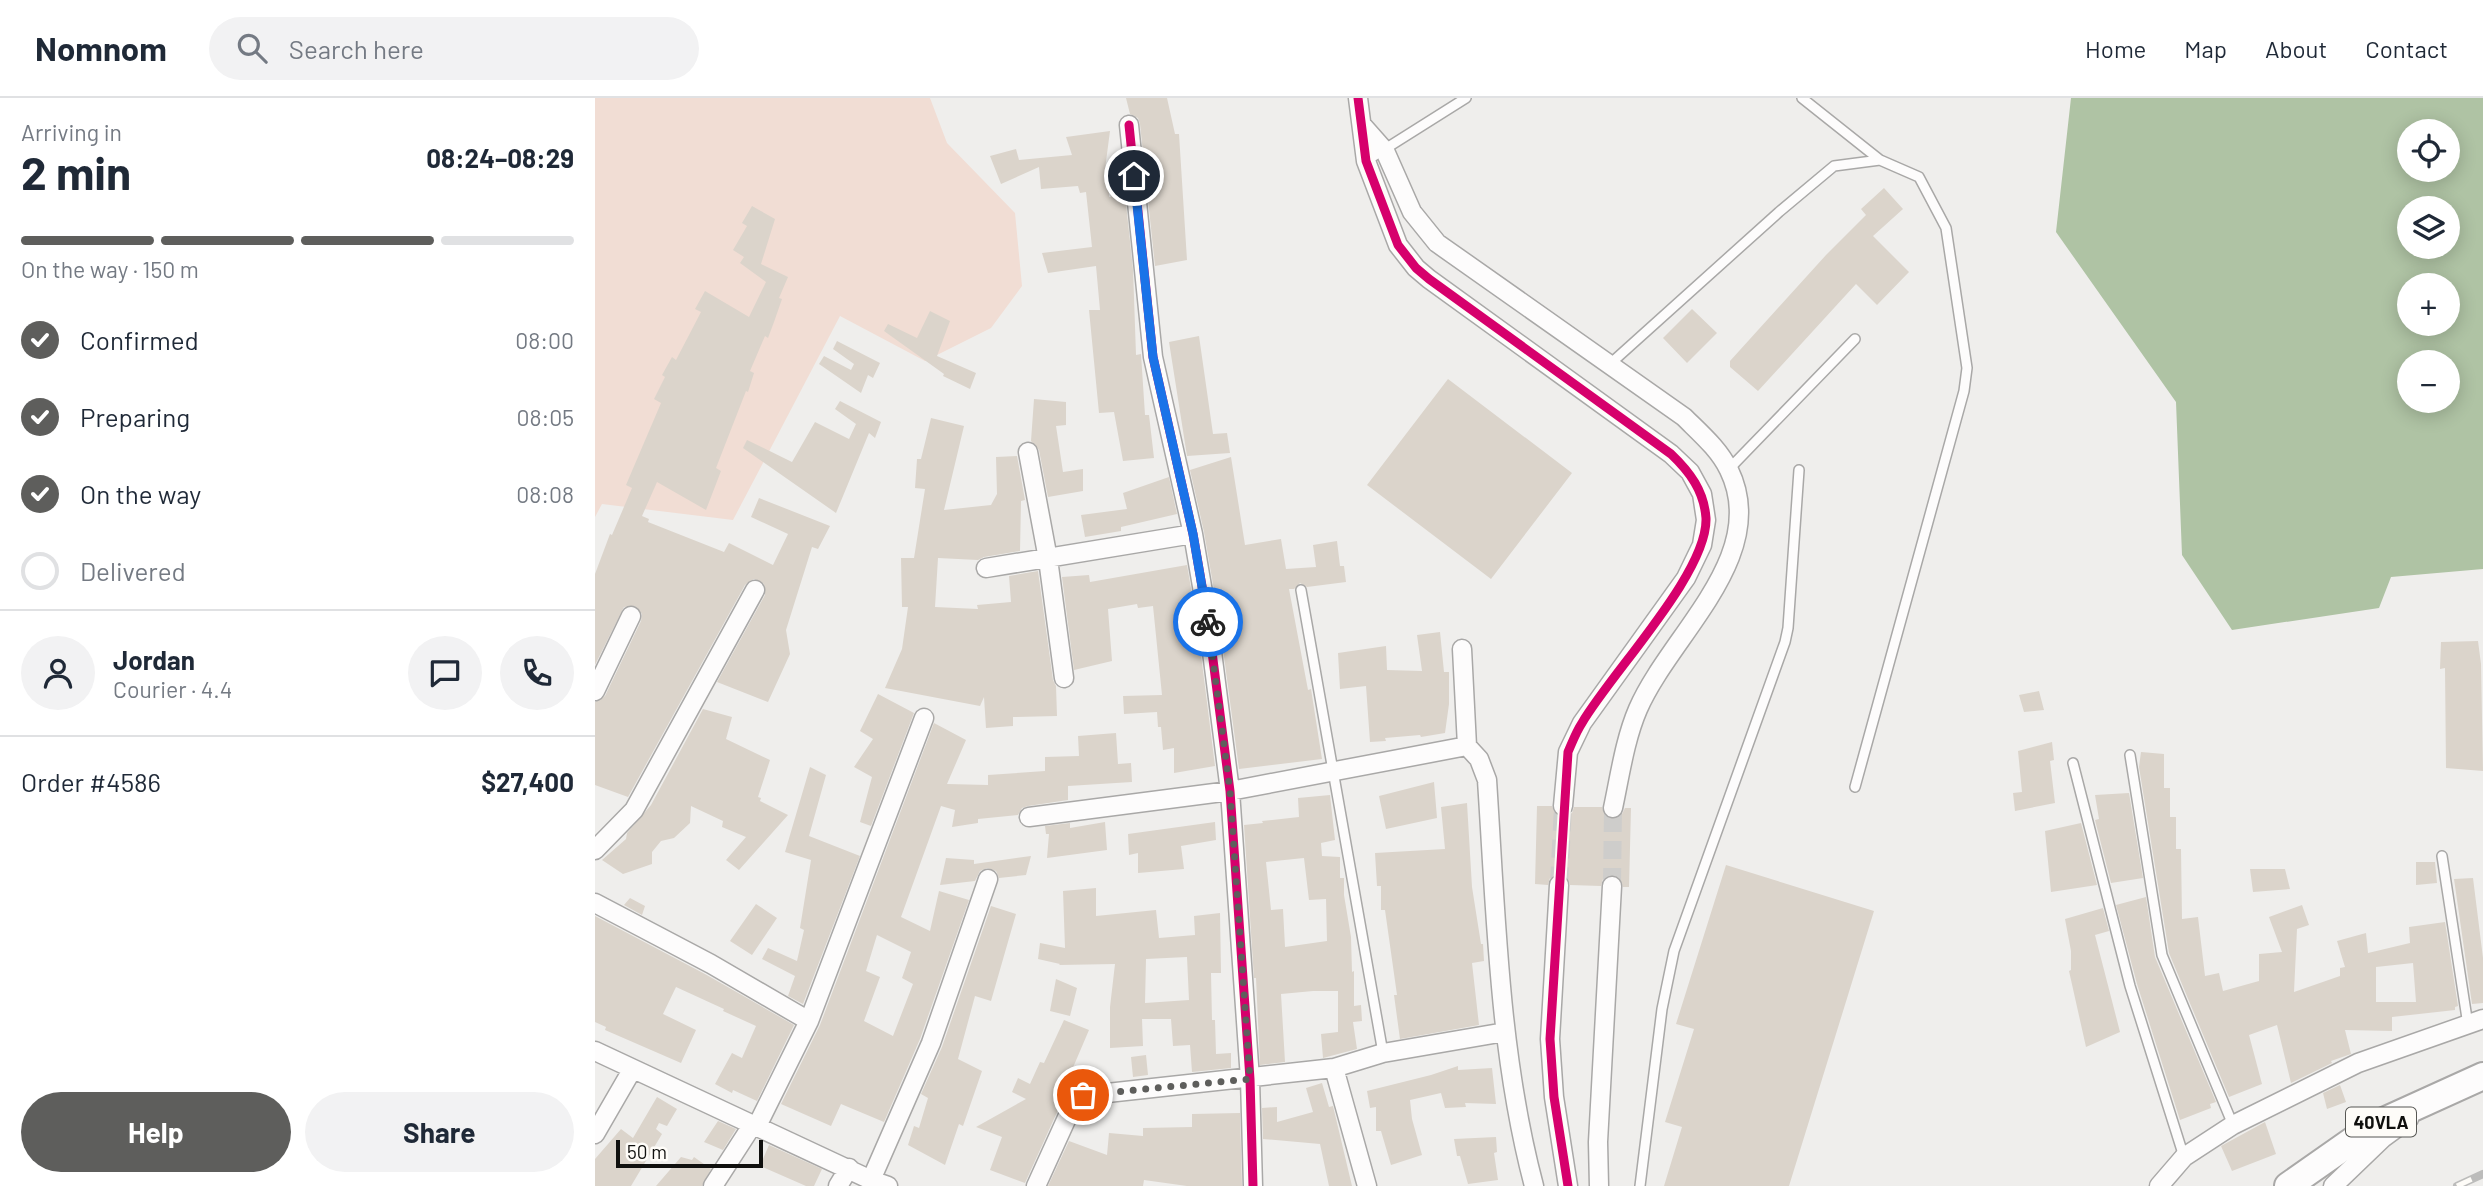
<!DOCTYPE html>
<meta charset="utf-8">
<style>
:root{--surface:#fff;--page:#f2f2f3;--text:#1f2937;--muted:#747a83;--line:#e0e1e3;--accent:#5e5e5c}
body{margin:0;font-family:Barlow,sans-serif;background:var(--page);color:var(--text);height:100vh;display:flex;flex-direction:column;font-size:26px;white-space:nowrap}
*{box-sizing:border-box;margin:0}
p{font-size:23px;color:var(--muted)}
.icon{flex:none;width:38px;height:38px;fill:none;stroke:currentColor;stroke-width:2;stroke-linecap:round;stroke-linejoin:round}
.map{position:relative;flex:1;overflow:hidden}
.details{display:flex;flex-direction:column;background:var(--surface);width:595px}
.details>*{flex:none}
.tools{position:absolute;left:1802px;top:21px;display:grid;gap:14px}
.tools a{display:grid;place-items:center;width:63px;height:63px;border-radius:50%;background:var(--surface);box-shadow:0 4px 18px #0003;font-size:35px}
.scale{position:absolute;left:21px;bottom:18px;width:147px;box-sizing:border-box;padding-left:7px;border:4px solid #10100e;border-top:0;font-size:19px;line-height:24px;white-space:nowrap;color:#10100e;-webkit-text-stroke:5px #fefcf8;paint-order:stroke}
.pin{position:absolute;display:grid;place-items:center;width:60px;height:60px;color:#fff;margin:-30px;border:4px solid #fff;border-radius:50%;box-shadow:0 2px 7px #0007}
.courier{position:absolute;display:grid;place-items:center;width:70px;height:70px;margin:-35px;border:5px solid #1a73e8;border-radius:50%;background:#fff;color:#222;box-shadow:0 2px 9px #0007}
.overview em{font-style:normal;font-weight:700}
.overview div{display:flex;flex-direction:column-reverse}
.overview{display:flex;align-items:center;justify-content:space-between;height:119px;padding:0 21px}
h1{font-size:46px;font-weight:700;line-height:52px}
.bar{display:grid;grid-template-columns:repeat(4,1fr);gap:10px 7px;align-content:center;height:84px;padding:0 21px}
.bar i{height:9px;border-radius:5px;background:var(--line)}
.bar .current{background:var(--accent)}
.bar p{grid-column:span 4}
.line{display:flex;align-items:center;gap:18px;padding:0 21px;border-top:2px solid var(--line)}
.line div{flex:1}
.round{display:grid;place-items:center;flex:none;width:74px;height:74px;border-radius:37px;background:var(--page)}
ol{padding:0 21px;list-style:none}
li{display:flex;align-items:center;gap:21px;height:77px}
li p{margin-inline-start:auto}
li .icon{padding:7px;border-radius:50%;background:var(--accent);color:#fff;stroke-width:4}
li:last-child{color:var(--muted)}
li i{width:38px;height:38px;border:4px solid var(--line);border-radius:50%}
.cta{display:flex;gap:14px;margin-top:auto;padding:14px 21px}
.cta a{flex:1;height:80px;border-radius:42px;background:var(--accent);color:#fff;font-size:28px;font-weight:700;line-height:80px;text-align:center}
.cta a+a{background:var(--page);color:var(--text)}
header{display:flex;align-items:center;gap:42px;box-sizing:border-box;height:98px;padding:0 35px;background:var(--surface);border-bottom:2px solid var(--line)}
header strong{font-size:33px}
nav{display:flex;gap:38px;margin-inline-start:auto;font-size:24px}
.search{width:490px;height:63px;background:var(--page);display:flex;align-items:center;gap:18px;box-sizing:border-box;padding:0 24px;border-radius:38px;color:var(--muted);font-size:26px}
main{display:flex;flex:1;min-height:0}
.map>svg:first-child{display:block}
</style>
<header>
<strong>Nomnom</strong>
<div class="search"><svg class="icon" aria-label="search" viewBox="0 0 24 24"><circle cx="10" cy="10" r="6"/><path d="M15 15l6 6"/></svg>Search here</div>
<nav><a>Home</a><a>Map</a><a>About</a><a>Contact</a></nav>
</header>
<main>
<section class="details">
<div class="overview"><div><h1>2 min</h1><p>Arriving in</p></div><em>08:24–08:29</em></div>
<div class="bar"><i class="current"></i><i class="current"></i><i class="current"></i><i></i><p>On the way · 150 m</p></div>
<ol>
<li><svg class="icon" aria-label="check" viewBox="0 0 24 24"><path d="M5 12l5 5 9-10"/></svg>Confirmed<p>08:00</p></li>
<li><svg class="icon" aria-label="check" viewBox="0 0 24 24"><path d="M5 12l5 5 9-10"/></svg>Preparing<p>08:05</p></li>
<li><svg class="icon" aria-label="check" viewBox="0 0 24 24"><path d="M5 12l5 5 9-10"/></svg>On the way<p>08:08</p></li>
<li><i></i>Delivered</li>
</ol>
<div class="line" style="height:126px"><a class="round"><svg class="icon" aria-label="person" viewBox="0 0 24 24"><circle cx="12" cy="8" r="4"/><path d="M4 21q1-7 8-7t8 7"/></svg></a><div><b>Jordan</b><p>Courier · 4.4</p></div><a class="round"><svg class="icon" aria-label="chat" viewBox="0 0 24 24"><path d="M4 5h16v11H9l-5 4z"/></svg></a><a class="round"><svg class="icon" aria-label="phone" viewBox="0 0 24 24"><path d="M5 4h4l2 5-3 2q2 4 5 5l2-3 5 2v4C11 20 4 13 5 4z"/></svg></a></div>
<div class="line" style="height:91px"><div>Order #4586</div><b>$27,400</b></div>
<div class="cta"><a>Help</a><a>Share</a></div>
</section>
<div class="map">
<svg width="1888" height="1088" viewBox="0 0 1888 1088">
<rect width="100%" height="100%" fill="#efeeec"/>
<!-- green -->
<path fill="#f1ddd4" d="M 0,0 L 335,0 L 352,45 L 420,115 L 427,188 L 396,230 L 330,263 L 245,218 L 138,422 L 7,406 L 0,419 Z"/>
<!-- water -->
<path fill="#afc3a4" fill-rule="evenodd" d="M 1476,0 L 1888,0 L 1888,471 L 1796,479 L 1784,510 L 1637,532 L 1587,457 L 1581,304 L 1461,134 ZM 1815,33 L 1853,33 L 1853,72 L 1815,72 ZM 1815,110 L 1853,110 L 1853,149 L 1815,149 ZM 1815,187 L 1853,187 L 1853,226 L 1815,226 ZM 1815,264 L 1853,264 L 1853,303 L 1815,303 Z"/>
<!-- building -->
<path fill="#dbd4cb" fill-rule="evenodd" d="M 531,0 L 572,0 L 580,36 L 584,36 L 592,162 L 560,168 L 545,26 L 543,20 L 535,16 Z
M 515,33 L 510,71 L 514,71 L 514,99 L 530,97 L 538,171 L 541,257 L 546,256 L 550,317 L 554,317 L 559,360 L 528,363 L 519,314 L 504,315 L 494,212 L 505,212 L 501,168 L 453,175 L 447,155 L 497,149 L 491,94 L 485,95 L 483,88 L 446,91 L 444,69 L 406,86 L 395,58 L 421,51 L 424,62 L 477,57 L 471,39 Z
M 1289,90 L 1308,111 L 1278,138 L 1314,174 L 1282,207 L 1261,186 L 1163,293 L 1135,269 L 1135,263 L 1231,157 L 1271,117 L 1266,111 Z
M 157,108 L 180,121 L 166,166 L 193,179 L 184,200 L 187,201 L 179,224 L 173,240 L 170,238 L 155,273 L 159,275 L 153,294 L 151,293 L 121,370 L 126,373 L 111,412 L 62,384 L 47,418 L 54,421 L 53,424 L 129,454 L 134,445 L 178,467 L 193,436 L 156,419 L 164,400 L 235,428 L 223,451 L 217,449 L 191,532 L 195,556 L 173,604 L 122,584 L 170,497 L 169,486 L 159,481 L 150,487 L 33,699 L 0,687 L 0,604 L 10,598 L 46,523 L 47,516 L 40,508 L 29,509 L 0,567 L 0,476 L 15,436 L 17,437 L 37,390 L 31,387 L 66,305 L 59,301 L 70,279 L 67,277 L 77,259 L 81,262 L 106,214 L 100,211 L 110,193 L 154,219 L 171,184 L 145,165 L 149,159 L 138,152 L 152,128 L 147,125 Z
M 1097,211 L 1122,235 L 1092,265 L 1068,240 Z
M 335,213 L 355,223 L 342,258 L 381,275 L 375,291 L 348,278 L 349,276 L 289,233 L 293,226 L 322,240 Z
M 604,238 L 618,336 L 632,335 L 635,355 L 592,358 L 574,244 Z
M 242,243 L 285,265 L 278,280 L 273,277 L 266,295 L 224,266 L 229,258 L 256,272 L 259,266 L 238,251 Z
M 853,281 L 977,375 L 896,481 L 772,387 Z
M 439,301 L 471,304 L 471,327 L 461,328 L 468,374 L 488,371 L 488,393 L 453,399 L 444,352 L 436,343 Z
M 245,303 L 286,324 L 280,340 L 274,335 L 241,415 L 148,350 L 152,342 L 197,364 L 220,324 L 254,341 L 261,326 L 240,311 Z
M 336,320 L 369,328 L 349,412 L 396,407 L 402,396 L 401,359 L 422,358 L 430,402 L 426,403 L 425,453 L 389,459 L 383,462 L 343,460 L 340,509 L 383,511 L 382,507 L 416,504 L 414,478 L 443,473 L 458,582 L 461,588 L 462,618 L 418,619 L 418,628 L 391,630 L 389,599 L 385,608 L 290,590 L 307,551 L 313,509 L 307,509 L 306,460 L 319,460 L 330,391 L 320,390 L 322,361 L 326,361 Z
M 636,359 L 650,447 L 686,441 L 691,471 L 721,469 L 718,447 L 742,443 L 745,468 L 749,468 L 751,484 L 712,489 L 705,485 L 699,491 L 694,491 L 713,592 L 716,591 L 727,661 L 644,671 L 624,521 L 609,434 L 595,372 Z
M 574,379 L 582,416 L 526,429 L 526,433 L 490,439 L 486,417 L 532,411 L 528,395 Z
M 592,467 L 602,525 L 620,668 L 579,675 L 579,650 L 568,652 L 566,629 L 563,629 L 562,614 L 529,616 L 528,598 L 567,597 L 558,508 L 543,510 L 542,506 L 513,511 L 517,563 L 479,572 L 467,479 L 494,477 L 495,484 Z
M 845,534 L 849,574 L 854,574 L 854,606 L 850,635 L 826,639 L 825,637 L 790,640 L 791,643 L 775,644 L 771,588 L 745,591 L 743,555 L 791,548 L 792,572 L 827,573 L 822,537 Z
M 1883,543 L 1886,566 L 1888,673 L 1851,670 L 1850,570 L 1845,571 L 1846,544 Z
M 1444,593 L 1449,612 L 1429,614 L 1424,597 Z
M 283,596 L 319,615 L 276,728 L 265,724 L 277,679 L 259,669 L 278,641 L 265,633 Z
M 108,611 L 137,619 L 131,641 L 175,662 L 163,699 L 166,700 L 165,703 L 193,717 L 144,772 L 131,762 L 151,739 L 127,729 L 128,723 L 96,708 L 95,725 L 79,740 L 66,743 L 57,754 L 57,766 L 28,776 L 7,762 L 31,741 L 32,735 L 56,707 Z
M 339,625 L 371,642 L 352,686 L 393,687 L 393,677 L 450,673 L 450,659 L 484,658 L 483,638 L 521,635 L 523,666 L 536,665 L 537,684 L 473,688 L 473,702 L 433,708 L 427,710 L 423,717 L 383,721 L 383,725 L 357,729 L 360,712 L 346,708 L 306,819 L 335,833 L 344,793 L 374,802 L 325,941 L 289,1024 L 246,1006 L 236,1028 L 186,1006 L 225,927 ZM 282,837 L 316,854 L 307,880 L 318,886 L 298,938 L 269,923 L 285,879 L 271,873 Z
M 1457,644 L 1459,662 L 1455,663 L 1460,705 L 1420,713 L 1418,695 L 1427,694 L 1423,653 Z
M 1546,654 L 1569,656 L 1569,690 L 1575,690 L 1575,719 L 1581,719 L 1581,751 L 1586,751 L 1587,821 L 1603,819 L 1610,878 L 1624,875 L 1628,893 L 1664,883 L 1664,856 L 1687,854 L 1674,819 L 1707,807 L 1714,827 L 1702,831 L 1699,894 L 1745,878 L 1745,870 L 1750,869 L 1742,843 L 1771,835 L 1773,855 L 1815,845 L 1814,829 L 1850,824 L 1863,908 L 1860,909 L 1860,912 L 1797,919 L 1797,933 L 1750,932 L 1756,956 L 1736,963 L 1737,965 L 1696,985 L 1682,927 L 1654,937 L 1667,986 L 1634,999 L 1574,855 L 1544,669 ZM 1818,865 L 1821,904 L 1781,904 L 1781,869 Z
M 215,669 L 231,677 L 214,738 L 265,758 L 208,906 L 193,898 L 200,878 L 167,861 L 173,850 L 202,863 L 209,832 L 205,830 L 216,762 L 190,754 Z
M 839,684 L 842,720 L 791,731 L 784,698 Z
M 1534,695 L 1548,780 L 1516,785 L 1500,722 L 1504,721 L 1500,697 Z
M 735,697 L 740,742 L 726,745 L 727,758 L 745,759 L 745,780 L 749,780 L 749,797 L 756,839 L 757,874 L 759,873 L 759,908 L 766,907 L 767,923 L 758,924 L 762,951 L 728,960 L 726,936 L 743,934 L 743,893 L 718,893 L 686,896 L 690,964 L 665,967 L 661,880 L 659,880 L 649,727 L 668,725 L 667,723 L 704,719 L 703,700 ZM 709,760 L 714,802 L 731,801 L 732,843 L 690,849 L 688,811 L 676,812 L 671,764 Z
M 872,705 L 877,789 L 886,846 L 888,846 L 889,863 L 877,865 L 884,927 L 805,941 L 799,897 L 802,897 L 790,812 L 786,812 L 786,788 L 782,788 L 780,755 L 850,751 L 846,709 Z
M 942,708 L 957,708 L 961,717 L 968,719 L 977,715 L 979,709 L 1007,709 L 1010,718 L 1016,721 L 1026,718 L 1030,710 L 1036,710 L 1034,789 L 1028,789 L 1024,779 L 1017,777 L 1008,781 L 1006,788 L 975,787 L 971,778 L 964,776 L 955,780 L 953,787 L 940,786 Z
M 510,724 L 512,752 L 452,760 L 454,736 L 451,736 L 450,728 L 475,725 L 475,730 Z
M 620,724 L 621,742 L 586,748 L 589,771 L 543,775 L 543,755 L 534,757 L 533,736 Z
M 1486,725 L 1502,787 L 1456,794 L 1450,733 Z
M 436,758 L 431,777 L 404,780 L 401,773 L 392,770 L 385,773 L 380,783 L 345,787 L 351,760 L 379,762 L 379,766 Z
M 1821,764 L 1840,764 L 1842,785 L 1821,787 Z
M 1131,767 L 1279,813 L 1194,1088 L 1069,1088 L 1087,1029 L 1070,1024 L 1099,931 L 1081,926 Z
M 1655,771 L 1690,771 L 1695,791 L 1658,794 Z
M 1878,780 L 1888,860 L 1888,905 L 1877,906 L 1859,781 Z
M 501,790 L 501,818 L 561,812 L 564,840 L 600,837 L 599,818 L 625,815 L 626,875 L 616,875 L 617,922 L 620,922 L 621,956 L 636,955 L 636,970 L 597,974 L 595,947 L 578,948 L 576,921 L 547,921 L 548,948 L 515,950 L 515,909 L 520,866 L 464,867 L 465,866 L 443,861 L 445,845 L 470,850 L 468,793 ZM 592,859 L 594,902 L 550,905 L 551,861 Z
M 1551,799 L 1560,859 L 1621,1004 L 1615,1006 L 1616,1010 L 1585,1022 L 1542,886 L 1521,807 Z
M 35,800 L 50,808 L 47,817 L 29,807 Z
M 161,806 L 182,820 L 157,857 L 135,843 Z
M 396,808 L 421,816 L 396,903 L 380,898 L 363,961 L 387,973 L 368,1028 L 364,1026 L 350,1067 L 313,1047 L 319,1028 L 324,1030 L 333,1000 L 326,996 L 347,949 Z
M 1508,810 L 1514,833 L 1500,837 L 1525,934 L 1491,949 L 1474,873 L 1476,872 L 1476,853 L 1470,821 Z
M 0,818 L 110,876 L 199,927 L 162,1003 L 138,992 L 137,995 L 120,986 L 137,955 L 147,960 L 161,928 L 128,913 L 129,911 L 81,889 L 68,916 L 101,932 L 86,965 L 10,932 L 11,929 L 0,924 Z
M 461,881 L 482,890 L 475,918 L 455,913 Z
M 469,922 L 494,932 L 465,1000 L 468,1001 L 430,1085 L 395,1072 L 407,1039 L 381,1029 L 431,1001 L 417,994 L 423,980 L 435,986 L 445,964 L 449,965 Z
M 551,957 L 553,977 L 538,979 L 536,959 Z
M 863,968 L 863,972 L 897,970 L 901,1006 L 870,1005 L 871,1009 L 850,1010 L 846,995 L 815,1002 L 817,1021 L 827,1057 L 796,1067 L 786,1033 L 781,1033 L 781,1009 L 775,1010 L 772,993 L 836,977 Z
M 727,985 L 734,1009 L 738,1008 L 757,1088 L 734,1088 L 725,1046 L 668,1041 L 667,1010 L 682,1009 L 682,1024 L 718,1014 L 711,990 Z
M 1745,987 L 1751,1004 L 1732,1011 L 1728,995 Z
M 62,999 L 82,1011 L 72,1028 L 64,1025 L 61,1031 L 67,1036 L 36,1088 L 0,1088 L 0,1061 L 26,1031 L 38,1040 Z
M 645,1015 L 647,1088 L 592,1088 L 549,1082 L 548,1088 L 453,1088 L 474,1043 L 512,1057 L 514,1035 L 548,1038 L 548,1030 L 597,1029 L 597,1016 Z
M 123,1023 L 141,1031 L 128,1052 L 109,1044 Z
M 1670,1024 L 1681,1056 L 1637,1073 L 1626,1048 Z
M 901,1039 L 902,1054 L 899,1055 L 903,1082 L 873,1086 L 865,1058 L 862,1058 L 859,1041 Z
M 174,1047 L 227,1071 L 219,1088 L 211,1088 L 165,1068 Z
M 86,1059 L 97,1062 L 99,1059 L 116,1071 L 107,1088 L 61,1088 Z"/>
<g fill="none" stroke-linecap="round" stroke-linejoin="round">
<!-- street-tunnel -->
<path stroke="#cecdcb" stroke-width="18" stroke-dasharray="18 9" stroke-linecap="butt" d="M 964,787 L 968,708
M 1017,788 L 1018,710"/>
<defs>
<path id="lane" d="M 1207,0 L 1285,62
M 771,63 L 871,0
M 1015,266 L 1184,114 L 1239,68 L 1285,62 L 1324,79 L 1351,130 L 1372,270 L 1369,293 L 1260,689
M 1134,371 L 1260,241
M 706,492 L 788,955
M 1535,657 L 1567,857 L 1638,1027
M 1478,665 L 1535,888 L 1589,1059
M 1847,758 L 1873,927
M 1045,1088 L 1067,911 L 1079,853 L 1190,544 L 1193,530 L 1204,372"/>
<path id="street" d="M 763,0 L 771,63 L 803,147 L 821,170 L 834,181 L 1076,356 L 1095,374 L 1107,396 L 1111,422 L 1107,447 L 1091,480 L 987,625 L 973,654 L 968,708
M 534,27 L 558,259 L 598,436 L 613,523 L 635,693 L 655,981 L 658,1088
M 767,27 L 790,53 L 817,114 L 842,145 L 1089,319 C 1105,335 1124,351 1134,372 C 1176,458 1075,537 1043,611 C 1030,641 1025,677 1018,710
M 433,354 L 453,461 L 469,580
M 391,470 L 598,436
M 867,551 L 872,648 L 884,661 L 892,682 C 901,818 904,956 939,1088
M 0,593 L 36,518
M 434,719 L 635,693 L 872,648
M 0,752 L 39,712 L 160,492
M 964,787 L 955,941 L 959,999 L 973,1088
M 0,805 L 116,866 L 214,923
M 0,953 L 276,1082 L 293,1088
M 739,970 L 772,1088
M 162,1028 L 214,923 L 329,620
M 0,1036 L 37,972
M 276,1082 L 336,945 L 393,781
M 118,1088 L 158,1026
M 243,1088 L 254,1070
M 441,1088 L 481,1000 L 485,998 L 739,970 L 788,955 L 910,934
M 1004,1088 L 1003,1044 L 1017,788
M 1564,1088 L 1589,1059 L 1638,1027 L 1763,965 L 1888,921
M 1738,1088 L 1788,1040 L 1814,1021"/>
<path id="primary" d="M 1693,1088 L 1780,1027 L 1888,978"/>
</defs>
<!-- lane casing -->
<use href="#lane" stroke="#a9a8a7" stroke-width="12"/>
<!-- street casing -->
<use href="#street" stroke="#a9a8a7" stroke-width="21"/>
<!-- primary casing -->
<use href="#primary" stroke="#a9a8a7" stroke-width="30"/>
<!-- lane -->
<use href="#lane" stroke="#fdfcfc" stroke-width="9"/>
<!-- street -->
<use href="#street" stroke="#fdfcfc" stroke-width="18"/>
<!-- primary -->
<use href="#primary" stroke="#fdfcfc" stroke-width="26"/>
<defs>
<path id="rail" d="M 1862,1088 L 1888,1076"/>
</defs>
<!-- rail casing -->
<use href="#rail" stroke="#bcbcbb" stroke-width="8"/>
<!-- rail -->
<use href="#rail" stroke="#fefcf8" stroke-width="5" stroke-dasharray="16" stroke-linecap="butt"/>
<defs>
<path id="cycleway" d="M 763,0 L 771,63 L 803,147 L 821,170 L 834,181 L 1076,356 C 1095,374 1109,393 1111,420 C 1113,475 1016,575 987,625 C 981,634 977,645 973,654 L 955,941 L 959,999 L 973,1088
M 534,27 L 558,259 L 598,436 L 613,523 L 635,693 L 655,981 L 658,1088"/>
</defs>
<!-- cycleway casing -->
<use href="#cycleway" stroke="#fefcf8" stroke-width="13"/>
<!-- cycleway -->
<use href="#cycleway" stroke="#d6006c" stroke-width="9"/>
</g>
<g fill="none" stroke-linecap="round" stroke-linejoin="round">
<!-- done -->
<path stroke="#5e5e5c" stroke-width="7" stroke-dasharray="0 12.6" d="M 488,997 L 655,981 L 635,693 L 613,524"/>
<!-- route -->
<path stroke="#1a73e8" stroke-width="9" d="M 539,78 L 558,259 L 598,436 L 613,524"/>
</g>
<g text-anchor="middle" dominant-baseline="central" stroke-width="6" stroke-linejoin="round" paint-order="stroke">
<!-- shield labels -->
<rect fill="#fefcf8" stroke="#575754" stroke-width="2" x="1751" y="1009.5" width="70" height="29" rx="5"/>
<g font-size="18" font-weight="bold" fill="#10100e">
<text x="1786" y="1024">40VLA</text>
</g>
</g>
</svg>
<div class="tools">
<a><svg class="icon" aria-label="locate" viewBox="0 0 24 24"><circle cx="12" cy="12" r="6"/><path d="M12 2v4M12 18v4M2 12h4M18 12h4"/></svg></a>
<a><svg class="icon" aria-label="layers" viewBox="0 0 24 24"><path d="M12 4l9 5-9 5-9-5zM3 14l9 5 9-5"/></svg></a>
<a>+</a>
<a>−</a>
</div>
<div class="scale">50 m</div>
<div class="pin" style="left:488px;top:997px;background:#ea580c"><svg class="icon" aria-label="bag" viewBox="0 0 24 24"><path d="M5 8h14l-1 12H6zM9 8a3 3 0 0 1 6 0"/></svg></div>
<div class="pin" style="left:539px;top:78px;background:#1f2937"><svg class="icon" aria-label="home" viewBox="0 0 24 24"><path d="M3 11l9-7 9 7M6 9v11h12V9"/></svg></div>
<div class="courier" style="left:613px;top:524px"><svg class="icon" aria-label="bike" viewBox="0 0 24 24"><circle cx="6" cy="16" r="4"/><circle cx="18" cy="16" r="4"/><path d="M6 16l4-8h5l3 8M10 8l3 8H6M13 5h3"/></svg></div>
</div>
</main>
